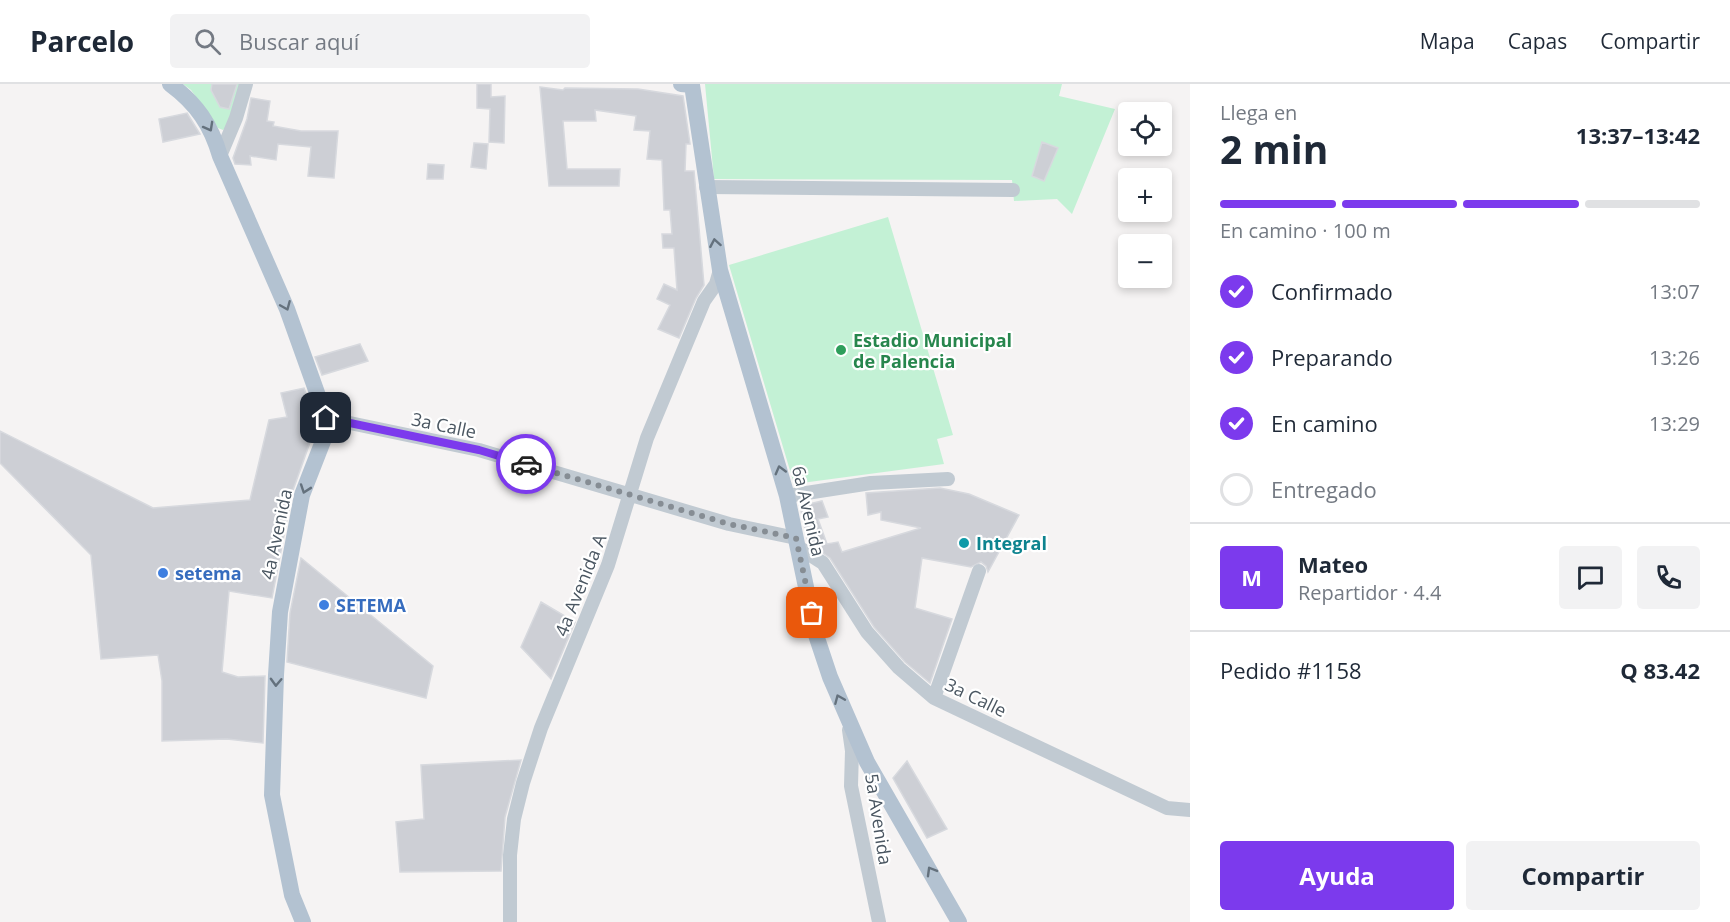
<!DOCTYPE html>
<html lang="es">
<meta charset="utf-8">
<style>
:root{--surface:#fff;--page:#f2f2f3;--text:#1f2937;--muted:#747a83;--line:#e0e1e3;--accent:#7c3aed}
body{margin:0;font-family:"Open Sans",sans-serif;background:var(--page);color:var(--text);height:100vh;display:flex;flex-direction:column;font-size:22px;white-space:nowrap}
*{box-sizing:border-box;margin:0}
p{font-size:20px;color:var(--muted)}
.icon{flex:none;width:33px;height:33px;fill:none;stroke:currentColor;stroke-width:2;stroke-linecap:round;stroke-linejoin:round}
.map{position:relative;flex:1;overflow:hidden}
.sheet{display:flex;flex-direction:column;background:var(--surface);width:540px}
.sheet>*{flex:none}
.controls{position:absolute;left:1118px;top:18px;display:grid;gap:12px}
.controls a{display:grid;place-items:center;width:54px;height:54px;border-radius:6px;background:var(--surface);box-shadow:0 3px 9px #0003;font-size:30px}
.pin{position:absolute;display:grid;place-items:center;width:51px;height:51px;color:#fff;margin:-26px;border-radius:12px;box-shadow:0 3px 9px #0006}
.courier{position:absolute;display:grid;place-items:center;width:60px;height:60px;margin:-30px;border:4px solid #7c3aed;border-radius:50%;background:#fff;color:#222;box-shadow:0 2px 8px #0007}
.head em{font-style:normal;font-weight:700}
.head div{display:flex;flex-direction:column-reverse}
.head{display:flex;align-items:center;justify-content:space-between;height:102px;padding:0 30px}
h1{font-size:39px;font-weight:700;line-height:45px}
.bar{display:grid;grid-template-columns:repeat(4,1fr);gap:9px 6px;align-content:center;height:72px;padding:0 30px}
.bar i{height:8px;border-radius:4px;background:var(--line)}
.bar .current{background:var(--accent)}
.bar p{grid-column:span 4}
.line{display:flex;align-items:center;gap:15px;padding:0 30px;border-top:2px solid var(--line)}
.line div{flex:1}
.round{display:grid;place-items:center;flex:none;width:63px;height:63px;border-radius:6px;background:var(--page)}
ol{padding:0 30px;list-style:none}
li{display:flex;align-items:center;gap:18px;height:66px}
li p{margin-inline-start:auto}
li .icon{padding:6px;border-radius:50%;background:var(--accent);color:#fff;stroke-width:4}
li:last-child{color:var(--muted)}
li i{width:33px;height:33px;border:3px solid var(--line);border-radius:50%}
.primary-button{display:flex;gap:12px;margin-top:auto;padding:12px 30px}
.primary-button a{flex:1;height:69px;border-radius:6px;background:var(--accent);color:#fff;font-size:24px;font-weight:700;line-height:69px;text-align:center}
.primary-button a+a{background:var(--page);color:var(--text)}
header{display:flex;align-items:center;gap:36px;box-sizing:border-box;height:84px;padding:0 30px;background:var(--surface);border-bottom:2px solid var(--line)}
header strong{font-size:28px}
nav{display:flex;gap:33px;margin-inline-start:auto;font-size:21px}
.search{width:420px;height:54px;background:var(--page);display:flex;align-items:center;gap:15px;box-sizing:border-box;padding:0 21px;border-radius:6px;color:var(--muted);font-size:22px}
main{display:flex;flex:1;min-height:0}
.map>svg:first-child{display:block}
</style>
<header>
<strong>Parcelo</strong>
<div class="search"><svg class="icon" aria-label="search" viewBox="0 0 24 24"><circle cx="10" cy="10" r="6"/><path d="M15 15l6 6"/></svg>Buscar aquí</div>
<nav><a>Mapa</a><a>Capas</a><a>Compartir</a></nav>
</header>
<main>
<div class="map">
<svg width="1190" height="838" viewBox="0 0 1190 838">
<rect width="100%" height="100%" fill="#f5f3f3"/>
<!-- green -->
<path fill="#c3f1d5" d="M 183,0 L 240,0 L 233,37 L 223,46 L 218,44 L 191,6 Z
M 705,0 L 1062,0 L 1059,12 L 1115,25 L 1072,130 L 1057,115 L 1014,117 L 1012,96 L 714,95 Z
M 888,133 L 953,351 L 937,355 L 944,380 L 794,400 L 729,181 Z"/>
<!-- building -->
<path fill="#cdcfd5" stroke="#d7d9de" stroke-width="1.5" d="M 212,0 L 237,0 L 229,25 L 220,23 L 211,6 Z
M 477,0 L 491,0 L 491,13 L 505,12 L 504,59 L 489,58 L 490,25 L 477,24 Z
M 540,3 L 563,6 L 565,4 L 638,5 L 683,12 L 690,60 L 686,60 L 685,87 L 694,87 L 704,201 L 696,214 L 679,254 L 658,245 L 670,221 L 657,215 L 664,200 L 677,206 L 674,164 L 663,164 L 662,150 L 672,150 L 670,126 L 664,126 L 662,76 L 647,75 L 650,47 L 634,46 L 636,32 L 595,26 L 596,37 L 563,37 L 567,85 L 620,85 L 619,102 L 549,102 Z
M 251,14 L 270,17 L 267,37 L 274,38 L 273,42 L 301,47 L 338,47 L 334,94 L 308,92 L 311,63 L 278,60 L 276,76 L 250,72 L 251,81 L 235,80 L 233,74 L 247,35 Z
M 187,29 L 200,50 L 163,58 L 159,35 Z
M 1042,58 L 1058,64 L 1044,97 L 1032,92 Z
M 474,59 L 488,60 L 486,85 L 471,83 Z
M 428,80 L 444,81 L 443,95 L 427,95 Z
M 360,260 L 368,277 L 322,291 L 315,273 Z
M 304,304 L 315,334 L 314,347 L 292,409 L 272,514 L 229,507 L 222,588 L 238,593 L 265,592 L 263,659 L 227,655 L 162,657 L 162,597 L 158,571 L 101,575 L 91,471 L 0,379 L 0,347 L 153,424 L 250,416 L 269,336 L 287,333 L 281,309 Z
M 940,404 L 969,410 L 1019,431 L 988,488 L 986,482 L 981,478 L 971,483 L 922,474 L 915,524 L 952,535 L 930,599 L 905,578 L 874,543 L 830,474 L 808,459 L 800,422 L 822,417 L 828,433 L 818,435 L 827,460 L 838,458 L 842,468 L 921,444 L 881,436 L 881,428 L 868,431 L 866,409 Z
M 301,474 L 433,582 L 426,614 L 287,578 L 290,529 Z
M 541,518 L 575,538 L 551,595 L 521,563 Z
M 521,676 L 505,733 L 501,787 L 400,788 L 396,738 L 424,735 L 421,681 Z
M 907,677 L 947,745 L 927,754 L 893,694 Z"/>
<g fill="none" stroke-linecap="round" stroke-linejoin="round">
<!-- minor -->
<path stroke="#c1cad2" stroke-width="14" d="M 220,72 L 236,34 L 246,0
M 706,103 L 1013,106
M 326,334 L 479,366 L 729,440 L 796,454
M 787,412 L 871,399 L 948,395
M 798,463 L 823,479 L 867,548 L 899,584 L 934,614 L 1167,724 L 1190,726
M 934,614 L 979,487
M 849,646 L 852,667 L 851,702 L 879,838
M 510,838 L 510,771 L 514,735 L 523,699 L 541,644 L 608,481 L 647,354 L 704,217 L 716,200 L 720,186"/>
<!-- major -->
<path stroke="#b3c2d1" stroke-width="16" d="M 170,0 C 197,20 211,41 220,72 L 287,225 L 326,334 L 325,352 L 302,411 L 280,528 L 276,591 L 272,711 L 292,811 L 303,838
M 681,0 L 692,1 L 720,186 L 787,412 L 816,551 L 830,593 L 867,678 L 959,838"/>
</g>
<!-- one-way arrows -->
<defs><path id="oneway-chevron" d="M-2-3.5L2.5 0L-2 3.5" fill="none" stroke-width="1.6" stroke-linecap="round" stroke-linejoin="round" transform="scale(1.5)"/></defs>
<g stroke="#64717d">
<use href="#oneway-chevron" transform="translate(209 43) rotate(61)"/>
<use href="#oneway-chevron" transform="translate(715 159) rotate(-100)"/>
<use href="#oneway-chevron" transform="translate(286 222) rotate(67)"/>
<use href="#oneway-chevron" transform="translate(780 386) rotate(-105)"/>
<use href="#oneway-chevron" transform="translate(305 405) rotate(109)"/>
<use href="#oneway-chevron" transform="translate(276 598) rotate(92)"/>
<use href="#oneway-chevron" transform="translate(839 615) rotate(-113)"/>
<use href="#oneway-chevron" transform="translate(931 787) rotate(-120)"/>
</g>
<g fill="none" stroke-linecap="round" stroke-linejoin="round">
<!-- done -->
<path stroke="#868d94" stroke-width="6" stroke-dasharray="0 10.8" d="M 526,380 L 729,440 L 796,454 L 812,529"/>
<!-- route -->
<path stroke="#7c3aed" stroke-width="8" d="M 326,334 L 479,366 L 526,380"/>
</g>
<!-- markers -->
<circle fill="#2e9e5b" stroke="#fff" stroke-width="2" cx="841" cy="266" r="6"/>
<circle fill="#0f9aa8" stroke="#fff" stroke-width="2" cx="964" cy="459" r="6"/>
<g fill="#3f7fe0" stroke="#fff" stroke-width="2">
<circle cx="163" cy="489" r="6"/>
<circle cx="324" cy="521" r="6"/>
</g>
<g text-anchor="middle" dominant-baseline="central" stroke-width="4.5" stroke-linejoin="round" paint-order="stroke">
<!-- leisure labels -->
<g font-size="18" font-weight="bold" fill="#27864d" stroke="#fff" text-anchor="start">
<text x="853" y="256">Estadio Municipal<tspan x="853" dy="21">de Palencia</tspan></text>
</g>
<!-- street labels -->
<g font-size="18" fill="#4a5661" stroke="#fff">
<text transform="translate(444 341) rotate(12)">3a Calle</text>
<text transform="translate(809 427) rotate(77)">6a Avenida</text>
<text transform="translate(276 450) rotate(-78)">4a Avenida</text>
<text transform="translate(580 501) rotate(-68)">4a Avenida A</text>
<text transform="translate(976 613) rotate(26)">3a Calle</text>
<text transform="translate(879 735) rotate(81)">5a Avenida</text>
</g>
<!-- culture labels -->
<g font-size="18" font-weight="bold" fill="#0d838f" stroke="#fff" text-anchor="start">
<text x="976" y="459">Integral</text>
</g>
<!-- shop labels -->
<g font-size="18" font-weight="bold" fill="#366cbe" stroke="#fff" text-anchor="start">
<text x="175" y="489">setema</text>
<text x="336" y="521">SETEMA</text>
</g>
</g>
</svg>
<div class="controls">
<a><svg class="icon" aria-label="locate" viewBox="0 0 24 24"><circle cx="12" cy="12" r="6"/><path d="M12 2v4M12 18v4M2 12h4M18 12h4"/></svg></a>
<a>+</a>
<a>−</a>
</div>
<div class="pin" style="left:812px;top:529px;background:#ea580c"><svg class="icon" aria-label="bag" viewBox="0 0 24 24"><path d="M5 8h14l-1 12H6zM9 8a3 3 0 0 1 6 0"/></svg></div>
<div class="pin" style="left:326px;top:334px;background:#1f2937"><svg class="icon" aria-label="home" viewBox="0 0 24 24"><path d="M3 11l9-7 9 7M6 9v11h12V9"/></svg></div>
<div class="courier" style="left:526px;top:380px"><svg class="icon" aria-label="car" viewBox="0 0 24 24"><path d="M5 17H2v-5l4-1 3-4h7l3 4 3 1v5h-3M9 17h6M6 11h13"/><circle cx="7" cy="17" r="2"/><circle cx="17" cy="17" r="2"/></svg></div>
</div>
<section class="sheet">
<div class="head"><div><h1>2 min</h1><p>Llega en</p></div><em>13:37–13:42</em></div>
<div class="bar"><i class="current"></i><i class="current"></i><i class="current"></i><i></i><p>En camino · 100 m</p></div>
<ol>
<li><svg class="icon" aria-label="check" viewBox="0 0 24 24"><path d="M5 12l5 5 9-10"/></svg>Confirmado<p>13:07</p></li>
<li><svg class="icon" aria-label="check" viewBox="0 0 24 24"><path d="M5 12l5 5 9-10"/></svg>Preparando<p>13:26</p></li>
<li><svg class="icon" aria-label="check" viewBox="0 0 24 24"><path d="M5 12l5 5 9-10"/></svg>En camino<p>13:29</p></li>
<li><i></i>Entregado</li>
</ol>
<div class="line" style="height:108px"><b class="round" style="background:var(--accent);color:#fff">M</b><div><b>Mateo</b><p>Repartidor · 4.4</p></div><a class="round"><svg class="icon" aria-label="chat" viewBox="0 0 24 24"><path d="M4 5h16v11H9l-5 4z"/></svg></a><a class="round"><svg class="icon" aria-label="phone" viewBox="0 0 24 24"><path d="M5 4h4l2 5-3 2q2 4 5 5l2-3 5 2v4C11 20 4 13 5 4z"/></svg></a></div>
<div class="line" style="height:78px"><div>Pedido #1158</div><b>Q 83.42</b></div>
<div class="primary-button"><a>Ayuda</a><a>Compartir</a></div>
</section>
</main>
